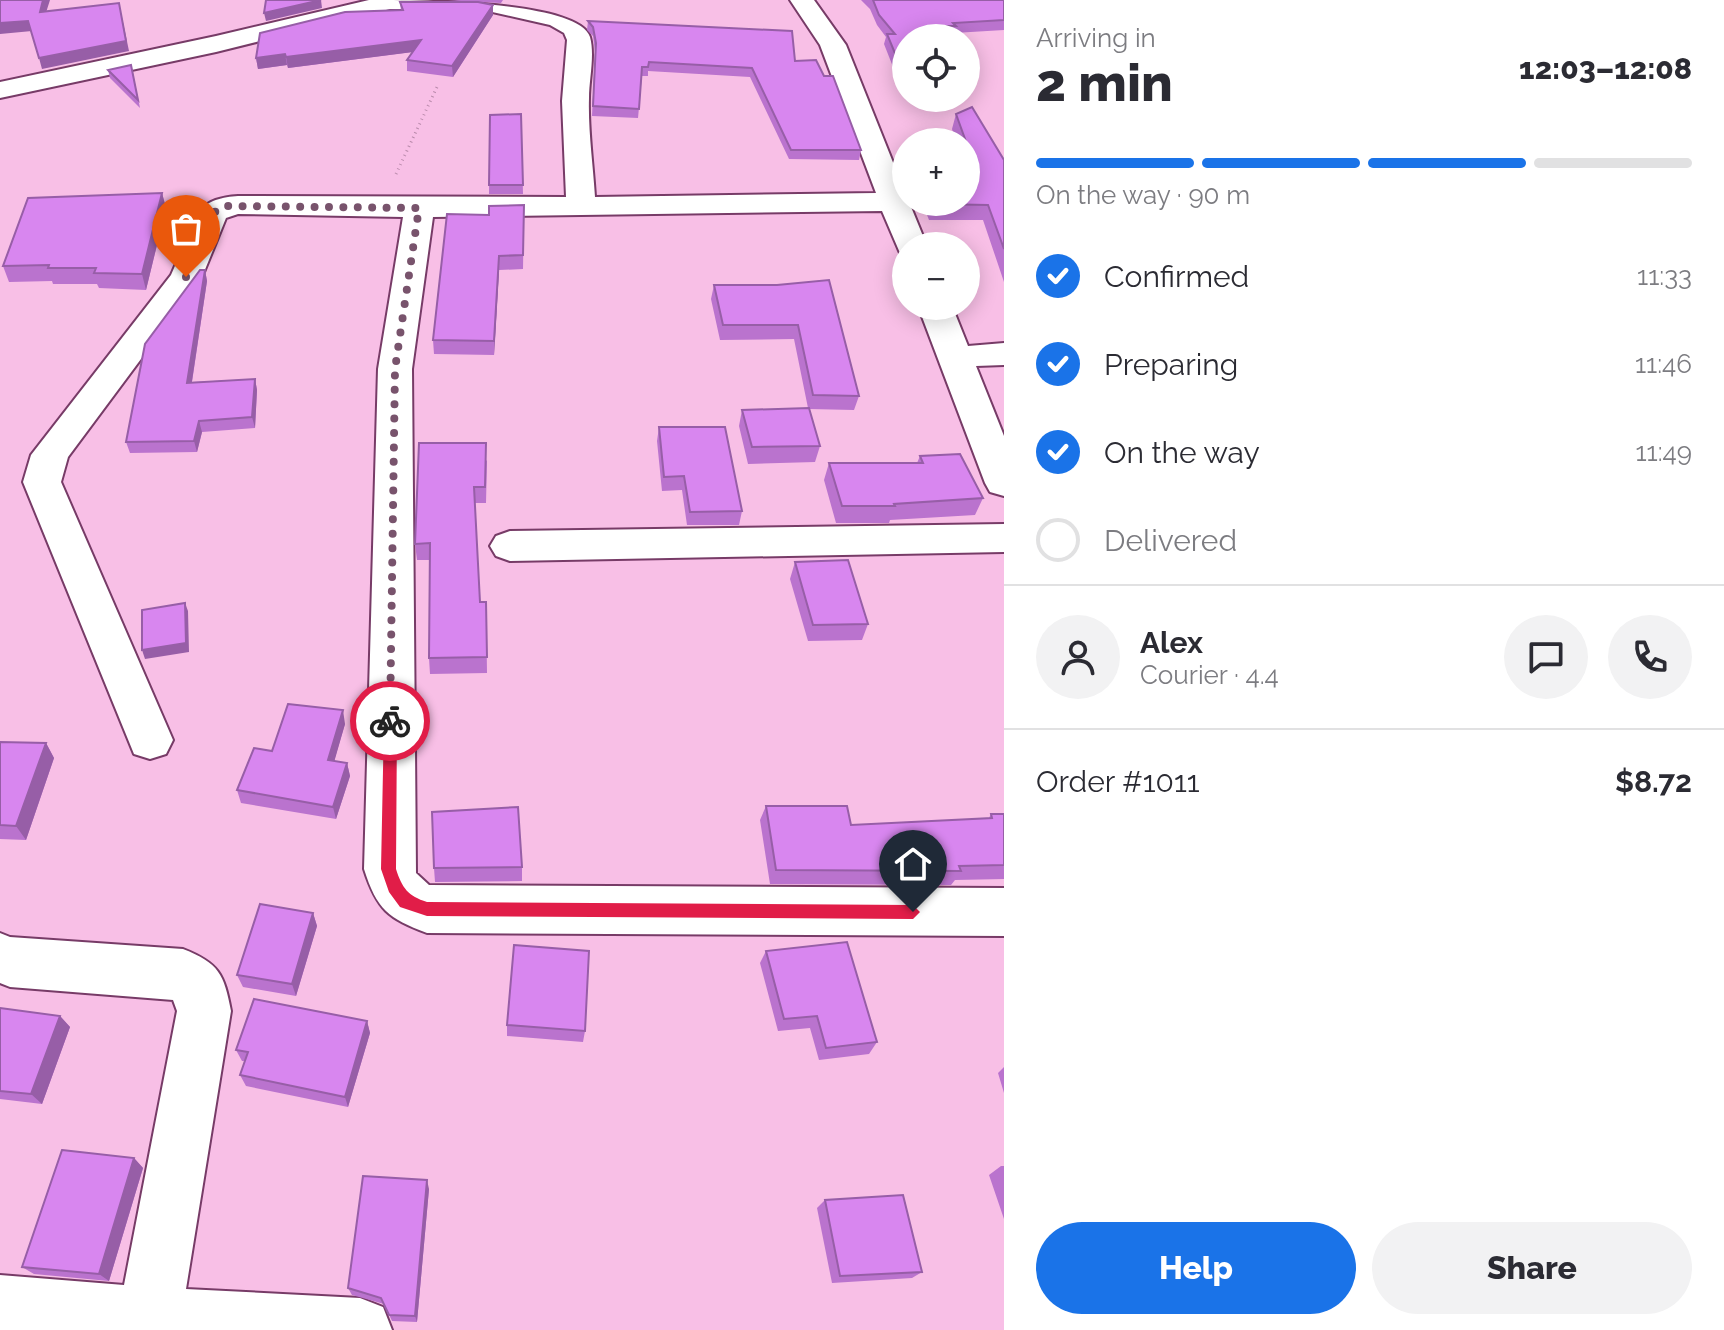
<!DOCTYPE html>
<meta charset="utf-8">
<style>
:root{--surface:#fff;--page:#f2f2f3;--text:#2b2b33;--muted:#7c7c81;--line:#e1e1e2;--accent:#1a73e8}
body{margin:0;font-family:Raleway,sans-serif;background:var(--page);color:var(--text);height:100vh;display:flex;flex-direction:column;font-size:30px;white-space:nowrap}
*{box-sizing:border-box;margin:0}
p{font-size:26px;color:var(--muted)}
.icon{flex:none;width:44px;height:44px;fill:none;stroke:currentColor;stroke-width:2;stroke-linecap:round;stroke-linejoin:round}
.map{position:relative;flex:1;overflow:hidden}
.drawer{display:flex;flex-direction:column;background:var(--surface);width:720px}
.drawer>*{flex:none}
.fabs{position:absolute;left:892px;top:24px;display:grid;gap:16px}
.fabs a{display:grid;place-items:center;width:88px;height:88px;border-radius:50%;background:var(--surface);box-shadow:0 4px 20px #0003;font-size:40px}
.pin{position:absolute;display:grid;place-items:center;width:68px;height:68px;color:#fff;margin:-82px -34px;border-radius:50% 50% 50% 0;rotate:-45deg;box-shadow:0 0 8px #0007}
.pin .icon{rotate:45deg}
.courier{position:absolute;display:grid;place-items:center;width:80px;height:80px;margin:-40px;border:6px solid #e11d48;border-radius:50%;background:#fff;color:#222;box-shadow:0 2px 10px #0007}
.headline em{font-style:normal;font-weight:800}
.headline div{display:flex;flex-direction:column-reverse}
.headline{display:flex;align-items:center;justify-content:space-between;height:136px;padding:0 32px}
h1{font-size:52px;font-weight:800;line-height:60px}
.bar{display:grid;grid-template-columns:repeat(4,1fr);gap:12px 8px;align-content:center;height:96px;padding:0 32px}
.bar i{height:10px;border-radius:6px;background:var(--line)}
.bar .selected{background:var(--accent)}
.bar p{grid-column:span 4}
.line{display:flex;align-items:center;gap:20px;padding:0 32px;border-top:2px solid var(--line)}
.line div{flex:1}
.round{display:grid;place-items:center;flex:none;width:84px;height:84px;border-radius:42px;background:var(--page)}
ol{padding:0 32px;list-style:none}
li{display:flex;align-items:center;gap:24px;height:88px}
li p{margin-inline-start:auto}
li .icon{padding:8px;border-radius:50%;background:var(--accent);color:#fff;stroke-width:4}
li:last-child{color:var(--muted)}
li i{width:44px;height:44px;border:4px solid var(--line);border-radius:50%}
.cta{display:flex;gap:16px;margin-top:auto;padding:16px 32px}
.cta a{flex:1;height:92px;border-radius:48px;background:var(--accent);color:#fff;font-size:32px;font-weight:800;line-height:92px;text-align:center}
.cta a+a{background:var(--page);color:var(--text)}
main{display:flex;flex:1;min-height:0}
.map>svg:first-child{display:block}
</style>
<main>
<div class="map">
<svg width="1004" height="1330" viewBox="0 0 1004 1330">
<rect width="100%" height="100%" fill="#f8bfe6"/>
<g fill="none" stroke-linecap="round" stroke-linejoin="round">
<defs>
<path id="street" d="M 369,0 C 410,0 578,0 590,37 C 595,55 589,80 589,98 C 588,131 593,164 595,197 L 876,193 L 820,45 L 790,0 L 814,0 L 846,45 L 906,195 L 906,202 L 909,202 L 927,246 L 906,246 L 906,254 L 900,253 L 882,211 L 433,217 L 412,369 L 416,873 L 429,885 L 1004,888 L 1004,936 L 427,933 C 388,918 377,910 364,869 L 378,369 L 403,217 L 238,214 L 226,218 L 202,277 L 68,457 L 61,482 L 173,740 L 166,754 L 150,759 L 134,754 L 23,482 L 31,455 L 171,275 L 198,213 C 207,200 223,197 238,196 L 566,197 L 562,101 L 567,40 L 564,33 L 550,25 L 479,9 L 390,9 L 216,52 L 0,98 L 0,82 L 216,36 Z
M 918,306 L 952,306 L 968,346 L 1004,343 L 1004,365 L 976,366 L 1004,436 L 1004,496 L 990,492 L 985,483 Z
M 1004,524 L 1004,552 L 510,561 L 496,556 L 490,546 L 496,536 L 510,531 Z
M 0,933 L 10,937 L 183,949 C 219,963 224,974 231,1011 L 186,1289 L 360,1298 L 383,1307 L 392,1330 L 0,1330 L 0,1275 L 124,1285 L 177,1011 L 173,1000 L 10,987 L 0,983 Z"/>
</defs>
<!-- street casing -->
<use href="#street" stroke="#773b67" stroke-width="4"/>
<!-- path -->
<path stroke="#ba8bac" stroke-width="3" stroke-dasharray="1 4" stroke-linecap="butt" d="M 396,174 L 437,87"/>
<!-- street -->
<use href="#street" fill="#fff" fill-rule="evenodd"/>
</g>
<!-- wall -->
<path fill="#ba73ce" d="M 448,0 L 503,0 L 501,3 L 480,2 L 493,5 L 493,15 L 453,77 L 407,71 L 407,60 L 412,52 L 288,68 L 287,65 L 258,69 L 256,58 L 401,11 L 400,2 L 475,2 Z
M 861,0 L 1004,0 L 1004,30 L 954,33 L 952,36 L 906,38 L 906,98 L 952,98 L 906,100 L 884,44 L 886,37 L 877,25 L 870,9 Z
M 588,21 L 795,61 L 861,150 L 859,160 L 789,159 L 750,77 L 648,71 L 648,76 L 642,76 L 638,118 L 592,116 L 595,52 L 593,36 L 587,30 Z
M 108,70 L 133,73 L 140,108 L 110,78 Z
M 521,114 L 523,194 L 489,194 L 490,115 Z
M 956,114 L 1004,160 L 1004,282 L 983,220 L 929,220 L 922,202 L 966,202 L 966,142 L 956,142 L 952,129 Z
M 162,193 L 166,208 L 146,290 L 99,288 L 97,284 L 53,284 L 52,281 L 9,282 L 3,266 Z
M 524,205 L 523,269 L 499,270 L 494,355 L 434,354 L 433,340 L 489,215 Z
M 205,270 L 207,281 L 192,382 L 255,379 L 257,390 L 255,428 L 202,432 L 197,452 L 130,453 L 126,442 Z
M 714,285 L 777,285 L 859,396 L 854,410 L 809,409 L 820,446 L 815,462 L 748,464 L 739,426 L 742,410 L 808,408 L 794,339 L 720,340 L 711,299 Z
M 659,427 L 742,511 L 739,525 L 687,525 L 682,490 L 662,491 L 657,441 Z
M 920,456 L 983,498 L 975,515 L 890,520 L 889,523 L 836,523 L 824,480 L 829,463 L 917,463 Z
M 487,460 L 486,503 L 475,503 L 480,602 L 486,602 L 487,673 L 430,674 L 429,658 L 430,560 L 417,560 L 415,544 Z
M 795,562 L 868,624 L 862,640 L 808,641 L 790,579 Z
M 345,724 L 334,761 L 347,763 L 350,776 L 336,819 L 241,803 L 237,790 L 272,751 Z
M 0,742 L 46,743 L 54,758 L 26,840 L 0,839 Z
M 766,806 L 851,825 L 989,818 L 991,814 L 1004,814 L 1004,879 L 955,880 L 951,885 L 770,884 L 760,820 Z
M 522,867 L 522,881 L 435,882 L 434,868 Z
M 313,913 L 317,926 L 296,996 L 243,987 L 237,975 Z
M 766,951 L 877,1042 L 869,1054 L 819,1060 L 810,1028 L 778,1031 L 760,963 Z
M 0,1008 L 60,1016 L 70,1027 L 42,1104 L 0,1099 Z
M 367,1021 L 370,1033 L 348,1107 L 246,1086 L 240,1075 L 245,1061 L 242,1061 L 236,1050 Z
M 507,1025 L 585,1031 L 583,1042 L 507,1036 Z
M 1004,1067 L 1004,1093 L 998,1073 Z
M 134,1158 L 143,1168 L 109,1281 L 34,1274 L 22,1267 Z
M 1001,1166 L 1004,1166 L 1004,1219 L 989,1175 Z
M 429,1189 L 417,1322 L 392,1321 L 384,1304 L 352,1295 L 348,1288 Z
M 825,1200 L 922,1272 L 912,1278 L 832,1283 L 817,1208 Z"/>
<!-- shaded-wall -->
<path fill="#975ea7" d="M 43,0 L 50,0 L 43,22 L 40,12 Z
M 321,0 L 322,8 L 266,21 L 264,13 Z
M 119,3 L 129,51 L 42,69 L 39,58 Z
M 493,5 L 493,15 L 453,77 L 452,66 Z
M 28,21 L 32,31 L 0,34 L 0,23 Z
M 421,40 L 421,51 L 288,68 L 286,57 Z
M 285,54 L 287,65 L 258,69 L 256,58 Z
M 162,193 L 166,208 L 146,290 L 142,274 Z
M 499,256 L 499,270 L 494,355 L 494,341 Z
M 205,270 L 207,281 L 190,394 L 187,383 Z
M 255,379 L 257,390 L 255,428 L 252,417 Z
M 199,421 L 202,432 L 197,452 L 194,441 Z
M 185,603 L 188,611 L 189,652 L 145,659 L 142,650 Z
M 343,710 L 345,724 L 331,773 L 328,760 Z
M 46,743 L 54,758 L 26,840 L 16,826 Z
M 347,763 L 350,776 L 336,819 L 333,807 Z
M 313,913 L 317,926 L 296,996 L 292,984 Z
M 60,1016 L 70,1027 L 42,1104 L 31,1094 Z
M 367,1021 L 370,1033 L 348,1107 L 345,1097 Z
M 134,1158 L 143,1168 L 109,1281 L 99,1274 Z
M 427,1180 L 429,1189 L 417,1322 L 415,1316 Z"/>
<!-- building -->
<path fill="#d886ef" stroke="#975ea7" stroke-width="2" d="M 0,0 L 43,0 L 40,12 L 119,3 L 126,41 L 39,58 L 28,21 L 0,23 Z
M 266,0 L 321,0 L 264,13 Z
M 873,0 L 1004,0 L 1004,20 L 953,23 L 956,26 L 943,26 L 953,38 L 906,38 L 906,80 L 887,34 L 895,34 L 879,15 Z
M 400,2 L 478,2 L 493,5 L 452,66 L 407,60 L 421,40 L 286,57 L 285,54 L 256,58 L 260,33 L 345,12 L 403,10 Z
M 588,21 L 792,31 L 795,61 L 816,60 L 824,76 L 833,76 L 861,150 L 791,150 L 752,68 L 649,62 L 648,67 L 642,67 L 639,109 L 593,106 L 596,43 L 593,27 Z
M 131,65 L 138,100 L 108,70 Z
M 972,107 L 1004,160 L 1004,249 L 988,205 L 934,204 L 933,202 L 966,202 L 966,161 L 973,161 L 956,114 Z
M 521,114 L 523,185 L 489,185 L 490,115 Z
M 162,193 L 142,274 L 94,273 L 96,268 L 48,268 L 49,265 L 3,266 L 28,198 Z
M 524,205 L 523,255 L 499,256 L 494,341 L 433,340 L 447,214 L 489,215 L 489,206 Z
M 200,270 L 205,270 L 187,383 L 255,379 L 252,417 L 199,421 L 194,441 L 126,442 L 145,344 Z
M 829,280 L 859,396 L 813,395 L 798,325 L 723,325 L 714,285 L 777,285 Z
M 809,408 L 820,446 L 752,447 L 742,410 Z
M 659,427 L 725,427 L 742,511 L 690,512 L 684,476 L 664,477 Z
M 419,443 L 486,443 L 485,487 L 474,487 L 480,602 L 486,602 L 487,657 L 429,658 L 430,543 L 415,544 Z
M 960,454 L 983,498 L 894,504 L 895,506 L 842,506 L 829,463 L 923,463 L 920,456 Z
M 848,560 L 868,624 L 813,625 L 795,562 Z
M 185,603 L 186,643 L 142,650 L 142,610 Z
M 288,704 L 343,710 L 328,760 L 347,763 L 333,807 L 237,790 L 254,748 L 272,751 Z
M 0,742 L 46,743 L 16,826 L 0,825 Z
M 766,806 L 847,806 L 851,825 L 992,818 L 991,814 L 1004,814 L 1004,865 L 959,866 L 961,871 L 776,870 Z
M 518,807 L 522,867 L 434,868 L 432,812 Z
M 260,904 L 313,913 L 292,984 L 237,975 Z
M 847,942 L 877,1042 L 826,1048 L 817,1016 L 784,1019 L 766,951 Z
M 514,945 L 589,951 L 585,1031 L 507,1025 Z
M 254,999 L 367,1021 L 345,1097 L 240,1075 L 248,1052 L 236,1050 Z
M 0,1008 L 60,1016 L 31,1094 L 0,1091 Z
M 62,1150 L 134,1158 L 99,1274 L 22,1267 Z
M 363,1176 L 427,1180 L 415,1316 L 389,1315 L 381,1298 L 348,1288 Z
M 903,1195 L 922,1272 L 840,1276 L 825,1200 Z"/>
<!-- route -->
<path fill="#e11d48" d="M 390,716 L 397,721 L 396,869 C 402,888 408,896 427,902 L 913,905 L 920,912 L 913,919 L 427,916 L 400,907 L 389,892 L 381,869 L 384,721 Z"/>
<g fill="none" stroke-linecap="round" stroke-linejoin="round">
<!-- done -->
<path stroke="#78536c" stroke-width="8" stroke-dasharray="0 14.4" d="M 186,277 L 213,213 L 226,206 L 419,208 L 395,369 L 390,721"/>
</g>
</svg>
<div class="fabs">
<a><svg class="icon" aria-label="locate" viewBox="0 0 24 24"><circle cx="12" cy="12" r="6"/><path d="M12 2v4M12 18v4M2 12h4M18 12h4"/></svg></a>
<a>+</a>
<a>−</a>
</div>
<div class="pin" style="left:186px;top:277px;background:#ea580c"><svg class="icon" aria-label="bag" viewBox="0 0 24 24"><path d="M5 8h14l-1 12H6zM9 8a3 3 0 0 1 6 0"/></svg></div>
<div class="pin" style="left:913px;top:912px;background:#1f2937"><svg class="icon" aria-label="home" viewBox="0 0 24 24"><path d="M3 11l9-7 9 7M6 9v11h12V9"/></svg></div>
<div class="courier" style="left:390px;top:721px"><svg class="icon" aria-label="bike" viewBox="0 0 24 24"><circle cx="6" cy="16" r="4"/><circle cx="18" cy="16" r="4"/><path d="M6 16l4-8h5l3 8M10 8l3 8H6M13 5h3"/></svg></div>
</div>
<section class="drawer">
<div class="headline"><div><h1>2 min</h1><p>Arriving in</p></div><em>12:03–12:08</em></div>
<div class="bar"><i class="selected"></i><i class="selected"></i><i class="selected"></i><i></i><p>On the way · 90 m</p></div>
<ol>
<li><svg class="icon" aria-label="check" viewBox="0 0 24 24"><path d="M5 12l5 5 9-10"/></svg>Confirmed<p>11:33</p></li>
<li><svg class="icon" aria-label="check" viewBox="0 0 24 24"><path d="M5 12l5 5 9-10"/></svg>Preparing<p>11:46</p></li>
<li><svg class="icon" aria-label="check" viewBox="0 0 24 24"><path d="M5 12l5 5 9-10"/></svg>On the way<p>11:49</p></li>
<li><i></i>Delivered</li>
</ol>
<div class="line" style="height:144px"><a class="round"><svg class="icon" aria-label="person" viewBox="0 0 24 24"><circle cx="12" cy="8" r="4"/><path d="M4 21q1-7 8-7t8 7"/></svg></a><div><b>Alex</b><p>Courier · 4.4</p></div><a class="round"><svg class="icon" aria-label="chat" viewBox="0 0 24 24"><path d="M4 5h16v11H9l-5 4z"/></svg></a><a class="round"><svg class="icon" aria-label="phone" viewBox="0 0 24 24"><path d="M5 4h4l2 5-3 2q2 4 5 5l2-3 5 2v4C11 20 4 13 5 4z"/></svg></a></div>
<div class="line" style="height:104px"><div>Order #1011</div><b>$8.72</b></div>
<div class="cta"><a>Help</a><a>Share</a></div>
</section>
</main>
